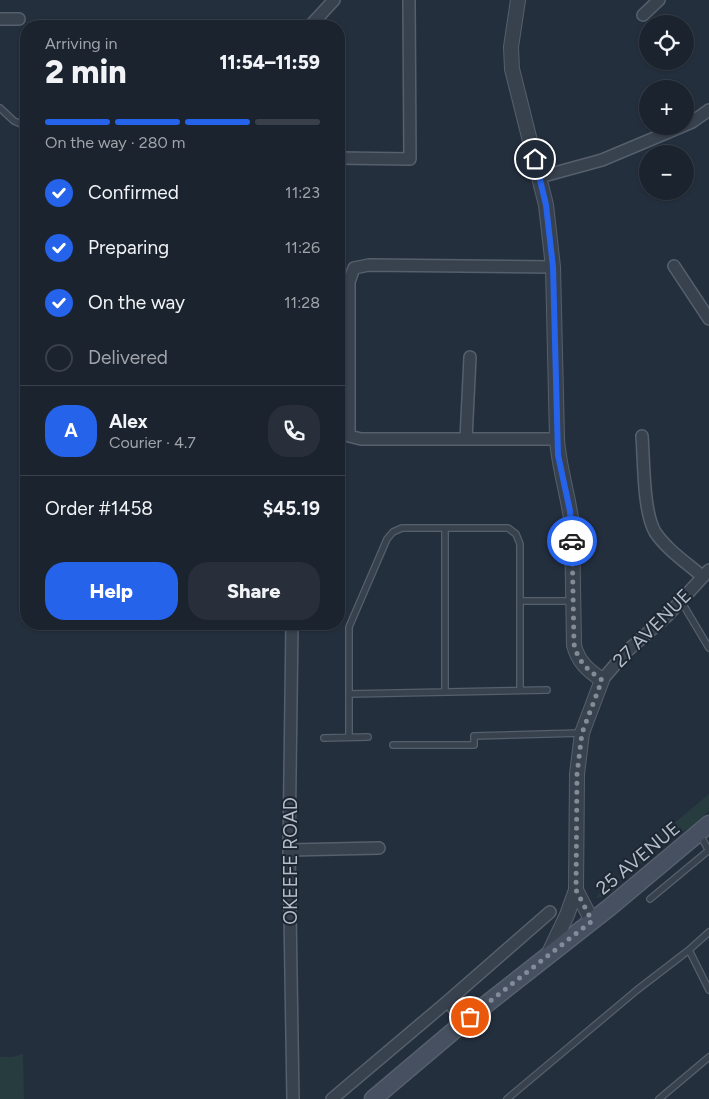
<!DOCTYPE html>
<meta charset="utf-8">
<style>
:root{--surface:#1b232e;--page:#282f3a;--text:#f1f3f6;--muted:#a0a4aa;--line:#39404a;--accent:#2563eb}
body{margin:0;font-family:Figtree,sans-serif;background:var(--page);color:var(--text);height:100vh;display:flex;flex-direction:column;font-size:19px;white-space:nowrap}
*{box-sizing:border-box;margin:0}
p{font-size:16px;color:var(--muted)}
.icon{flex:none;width:28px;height:28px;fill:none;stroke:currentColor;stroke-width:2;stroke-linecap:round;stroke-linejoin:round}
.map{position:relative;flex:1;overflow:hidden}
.details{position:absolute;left:20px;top:20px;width:325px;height:610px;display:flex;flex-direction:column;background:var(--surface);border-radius:20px;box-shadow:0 1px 4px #0004,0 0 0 1px var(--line)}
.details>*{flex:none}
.tools{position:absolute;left:639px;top:15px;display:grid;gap:10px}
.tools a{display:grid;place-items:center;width:55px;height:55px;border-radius:50%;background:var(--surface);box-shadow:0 1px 4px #0004,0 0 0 1px var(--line);font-size:25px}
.pin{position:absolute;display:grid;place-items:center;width:42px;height:42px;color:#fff;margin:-21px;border:2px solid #fff;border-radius:50%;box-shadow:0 1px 5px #0007}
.courier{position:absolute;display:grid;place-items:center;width:50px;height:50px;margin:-25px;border:4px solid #2563eb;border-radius:50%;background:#fff;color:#222;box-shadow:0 1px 6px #0007}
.summary em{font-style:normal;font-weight:800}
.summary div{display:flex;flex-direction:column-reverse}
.summary{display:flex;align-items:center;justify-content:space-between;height:85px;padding:0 25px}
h1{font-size:32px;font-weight:800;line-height:38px}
.bar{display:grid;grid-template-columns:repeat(4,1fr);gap:8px 5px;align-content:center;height:60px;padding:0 25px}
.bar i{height:6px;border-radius:4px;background:var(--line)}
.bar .active{background:var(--accent)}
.bar p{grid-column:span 4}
.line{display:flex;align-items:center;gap:12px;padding:0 25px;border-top:1px solid var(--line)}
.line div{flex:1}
.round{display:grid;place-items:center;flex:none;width:52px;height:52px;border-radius:20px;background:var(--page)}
ol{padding:0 25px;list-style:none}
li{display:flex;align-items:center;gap:15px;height:55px}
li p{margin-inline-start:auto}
li .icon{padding:5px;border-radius:50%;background:var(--accent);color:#fff;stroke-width:4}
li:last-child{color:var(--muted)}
li i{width:28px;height:28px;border:2px solid var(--line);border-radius:50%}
.primary-button{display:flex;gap:10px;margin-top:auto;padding:10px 25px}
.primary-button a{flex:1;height:58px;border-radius:20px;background:var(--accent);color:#fff;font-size:20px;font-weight:800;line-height:58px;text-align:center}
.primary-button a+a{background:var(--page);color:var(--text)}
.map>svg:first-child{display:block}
</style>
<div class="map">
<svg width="709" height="1099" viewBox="0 0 709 1099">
<rect width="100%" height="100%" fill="#242f3e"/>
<!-- green -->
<path fill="#263c3f" d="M 709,794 L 709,811 C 696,822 684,839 666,830 Z
M 650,844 C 655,859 647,868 632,861 L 632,859 Z
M 613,875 L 615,881 L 614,890 L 606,896 L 596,898 Z
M 23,1054 L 24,1099 L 0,1099 L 0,1057 L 12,1057 Z"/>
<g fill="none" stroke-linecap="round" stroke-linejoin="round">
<defs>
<path id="service" d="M 0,108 L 14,121 L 26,126
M 445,528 L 445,692
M 520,601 L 573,601
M 681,601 L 709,648
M 349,694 L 547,690
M 349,737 L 349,627 L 387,539 L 393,532 L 402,528 L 508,528 L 516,534 L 520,544 L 520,690
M 324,738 L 368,737
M 393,745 L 474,745 L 474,736 L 582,733
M 699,833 L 709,851
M 650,899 L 709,850
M 689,950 L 709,990
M 507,1099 L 637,990 L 689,950 L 709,932
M 659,1099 L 709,1057"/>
<path id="minor" d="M 643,15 L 659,0
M 0,19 L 19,19
M 310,26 L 334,0
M 685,125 L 692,122 L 709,110
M 339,158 L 410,159 L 409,0
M 540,177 L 602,160 L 683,126
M 674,266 L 709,319
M 553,267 L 369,265 L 354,268 L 349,282 L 349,436 L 361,439 L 557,439
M 642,436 C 644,461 643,511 655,532 C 667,550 687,563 703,577
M 466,439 L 470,357
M 292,624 L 289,850 L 293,1099
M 602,680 L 627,651 L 667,616 L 709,570
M 289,850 L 379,848
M 448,1001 L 464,1022
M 332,1099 L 448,1001 L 550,912"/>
<path id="tertiary" d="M 518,0 L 511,47 L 512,69 L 546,205 L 553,267 L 557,439 C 559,469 569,497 572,526 L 574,645 C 578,662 588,670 602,680 L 582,733 L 577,774 L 576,890 L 592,921
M 548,955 L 567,915 L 576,890"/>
<path id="secondary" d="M 373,1099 L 470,1017 L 610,907 L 709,824"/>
</defs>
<!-- service casing -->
<use href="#service" stroke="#565f6c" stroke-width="8"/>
<!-- minor casing -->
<use href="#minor" stroke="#565f6c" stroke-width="14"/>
<!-- tertiary casing -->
<use href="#tertiary" stroke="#565f6c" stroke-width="16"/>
<!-- secondary casing -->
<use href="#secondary" stroke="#565f6c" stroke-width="19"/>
<!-- service -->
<use href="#service" stroke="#38414e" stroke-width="5.5"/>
<!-- minor -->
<use href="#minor" stroke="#38414e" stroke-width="11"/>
<!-- tertiary -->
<use href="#tertiary" stroke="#38414e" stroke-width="14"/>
<!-- secondary -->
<use href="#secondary" stroke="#465061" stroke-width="16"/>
</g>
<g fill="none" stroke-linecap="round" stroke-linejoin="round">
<!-- done -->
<path stroke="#828b98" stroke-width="5" stroke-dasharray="0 9" d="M 470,1017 L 592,921 L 576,890 L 577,774 L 582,733 L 602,680 C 588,670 578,662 574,644 L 572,541"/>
<!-- route -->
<path stroke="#2563eb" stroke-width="6" d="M 535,159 L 546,205 L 553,267 L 558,455 L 570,511 L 572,541"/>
</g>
<g text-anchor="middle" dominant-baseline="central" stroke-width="4" stroke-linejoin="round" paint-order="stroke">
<!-- street labels -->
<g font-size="19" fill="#b4bcc9" stroke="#1d2633">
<text transform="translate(652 628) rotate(-45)">27 AVENUE</text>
<text transform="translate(638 858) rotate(-40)">25 AVENUE</text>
<text transform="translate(290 861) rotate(-90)">OKEEFE ROAD</text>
</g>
</g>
</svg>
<div class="tools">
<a><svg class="icon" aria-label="locate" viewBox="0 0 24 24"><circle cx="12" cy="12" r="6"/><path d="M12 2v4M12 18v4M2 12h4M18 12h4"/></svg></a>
<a>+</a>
<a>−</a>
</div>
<div class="pin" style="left:470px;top:1017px;background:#ea580c"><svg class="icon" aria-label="bag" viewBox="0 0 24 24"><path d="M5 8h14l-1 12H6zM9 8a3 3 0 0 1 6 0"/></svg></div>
<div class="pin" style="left:535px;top:159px;background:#1f2937"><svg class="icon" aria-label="home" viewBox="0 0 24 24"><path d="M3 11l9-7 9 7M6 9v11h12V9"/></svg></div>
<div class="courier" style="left:572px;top:541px"><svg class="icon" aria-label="car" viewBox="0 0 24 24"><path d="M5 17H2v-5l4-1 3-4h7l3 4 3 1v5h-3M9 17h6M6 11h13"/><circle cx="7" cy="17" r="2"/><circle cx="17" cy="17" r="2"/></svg></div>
<section class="details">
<div class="summary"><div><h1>2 min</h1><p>Arriving in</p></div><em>11:54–11:59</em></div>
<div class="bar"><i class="active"></i><i class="active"></i><i class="active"></i><i></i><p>On the way · 280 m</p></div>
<ol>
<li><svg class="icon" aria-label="check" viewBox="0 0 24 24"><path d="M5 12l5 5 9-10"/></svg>Confirmed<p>11:23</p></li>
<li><svg class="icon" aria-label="check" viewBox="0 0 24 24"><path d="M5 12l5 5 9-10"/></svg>Preparing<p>11:26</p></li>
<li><svg class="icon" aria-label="check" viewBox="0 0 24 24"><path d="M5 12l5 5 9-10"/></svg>On the way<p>11:28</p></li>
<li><i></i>Delivered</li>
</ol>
<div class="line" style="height:90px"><b class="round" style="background:var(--accent);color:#fff">A</b><div><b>Alex</b><p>Courier · 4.7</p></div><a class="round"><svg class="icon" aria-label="phone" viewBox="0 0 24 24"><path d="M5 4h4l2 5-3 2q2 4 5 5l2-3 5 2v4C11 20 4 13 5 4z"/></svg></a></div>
<div class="line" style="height:65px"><div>Order #1458</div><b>$45.19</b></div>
<div class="primary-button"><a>Help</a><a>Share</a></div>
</section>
</div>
